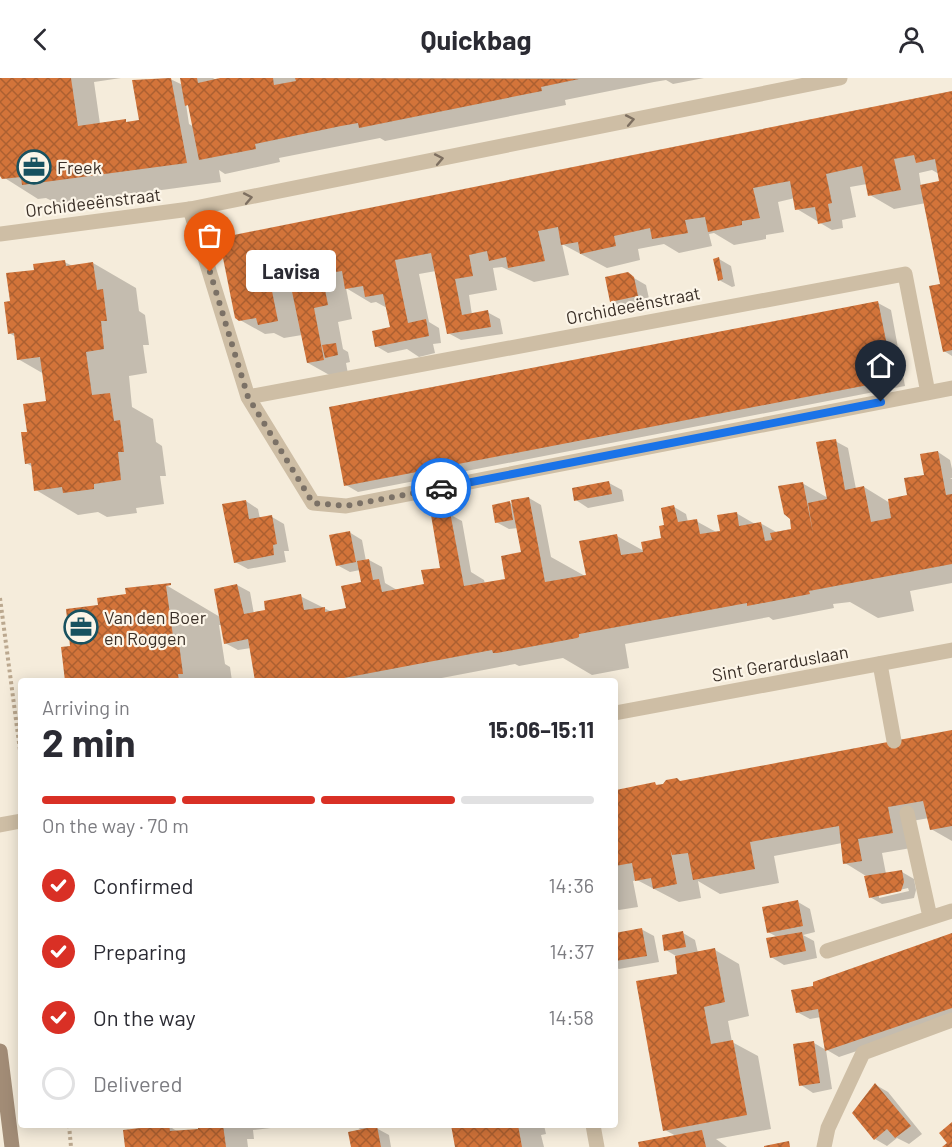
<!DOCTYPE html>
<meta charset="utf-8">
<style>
:root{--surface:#fff;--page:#f7f7f7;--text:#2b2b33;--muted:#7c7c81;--line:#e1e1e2;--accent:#d93025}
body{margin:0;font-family:Barlow,sans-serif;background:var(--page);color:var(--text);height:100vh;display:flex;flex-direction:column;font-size:22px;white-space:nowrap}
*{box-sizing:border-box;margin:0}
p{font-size:20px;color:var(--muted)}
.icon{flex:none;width:33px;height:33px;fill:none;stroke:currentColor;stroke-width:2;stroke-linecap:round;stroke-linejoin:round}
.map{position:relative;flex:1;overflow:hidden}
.details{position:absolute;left:18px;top:600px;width:600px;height:450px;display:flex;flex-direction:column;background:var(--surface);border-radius:6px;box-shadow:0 3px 15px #0003}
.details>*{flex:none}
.pin{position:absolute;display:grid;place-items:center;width:51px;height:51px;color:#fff;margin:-62px -26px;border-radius:50% 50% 50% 0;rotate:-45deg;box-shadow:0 0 6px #0007}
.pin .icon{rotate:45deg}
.courier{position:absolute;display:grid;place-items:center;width:60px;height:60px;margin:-30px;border:4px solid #1a73e8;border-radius:50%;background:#fff;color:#222;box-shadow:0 2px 8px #0007}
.bubble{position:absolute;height:42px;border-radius:6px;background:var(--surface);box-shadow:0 3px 15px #0003;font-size:20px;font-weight:700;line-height:42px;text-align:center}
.head em{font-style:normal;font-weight:700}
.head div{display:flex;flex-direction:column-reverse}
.head{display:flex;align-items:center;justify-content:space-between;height:102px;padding:0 24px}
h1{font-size:39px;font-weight:700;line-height:45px}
.bar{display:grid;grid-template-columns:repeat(4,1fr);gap:9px 6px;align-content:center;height:72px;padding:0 24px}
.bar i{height:8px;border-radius:4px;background:var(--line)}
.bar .on{background:var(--accent)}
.bar p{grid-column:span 4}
ol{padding:0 24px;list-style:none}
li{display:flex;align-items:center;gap:18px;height:66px}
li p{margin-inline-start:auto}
li .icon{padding:6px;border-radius:50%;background:var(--accent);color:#fff;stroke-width:4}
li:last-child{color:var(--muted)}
li i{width:33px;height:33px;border:3px solid var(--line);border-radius:50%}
header{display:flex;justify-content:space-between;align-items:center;height:78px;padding:0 24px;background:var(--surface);font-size:27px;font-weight:700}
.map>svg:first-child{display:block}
</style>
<header><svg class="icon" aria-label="back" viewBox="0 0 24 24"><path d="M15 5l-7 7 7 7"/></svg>Quickbag<svg class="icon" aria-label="person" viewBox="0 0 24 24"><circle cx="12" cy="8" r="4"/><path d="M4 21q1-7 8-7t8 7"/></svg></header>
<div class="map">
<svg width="952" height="1069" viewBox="0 0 952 1069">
<defs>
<pattern id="building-cross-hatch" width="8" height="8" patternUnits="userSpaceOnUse" patternTransform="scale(1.5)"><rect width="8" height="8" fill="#d3743a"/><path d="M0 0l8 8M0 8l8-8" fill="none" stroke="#ac6031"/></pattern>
</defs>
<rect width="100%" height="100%" fill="#f5ecdb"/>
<!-- shadow -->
<path fill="#0003" fill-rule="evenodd" d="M 0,0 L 121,0 L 94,4 L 100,46 L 144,43 L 134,3 L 168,0 L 183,7 L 181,0 L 213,0 L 217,3 L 222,0 L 704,0 L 673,6 L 666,2 L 654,4 L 565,22 L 566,27 L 385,63 L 380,60 L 279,80 L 280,84 L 225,96 L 219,92 L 221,104 L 58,126 L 46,120 L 38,121 L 0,97 ZM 186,26 L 190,29 L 194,49 L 189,46 Z
M 952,15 L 952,278 L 944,273 L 942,207 L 926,125 L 894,131 L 870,117 L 867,106 L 850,109 L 856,139 L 842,142 L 843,150 L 832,152 L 797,131 L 795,120 L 778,124 L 784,154 L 766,157 L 766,161 L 734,167 L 714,155 L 709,156 L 712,168 L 679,175 L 664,166 L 638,171 L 640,182 L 607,190 L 562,166 L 569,197 L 534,204 L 502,189 L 493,190 L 497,212 L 469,217 L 472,237 L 487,234 L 500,241 L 503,256 L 461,262 L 448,255 L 436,193 L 419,196 L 429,244 L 439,250 L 441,265 L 433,266 L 435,275 L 419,279 L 407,271 L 388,275 L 376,268 L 391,250 L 387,230 L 376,224 L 371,225 L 346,210 L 352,241 L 338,244 L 343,271 L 348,274 L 350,284 L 346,285 L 348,296 L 333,299 L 308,285 L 302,257 L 284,260 L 274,255 L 265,256 L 240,242 L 220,161 ZM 932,92 L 939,96 L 941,104 L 921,108 L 919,95 Z
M 719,181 L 731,188 L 735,208 L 732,209 L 719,202 Z
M 64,184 L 73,188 L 93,185 L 136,210 L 139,233 L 145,237 L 149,267 L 143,267 L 147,295 L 129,298 L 132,329 L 153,341 L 156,364 L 162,368 L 166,398 L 160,398 L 164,426 L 136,430 L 137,435 L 107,439 L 98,434 L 78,437 L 36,412 L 33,389 L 26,385 L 28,355 L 47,324 L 44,296 L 18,281 L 16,259 L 9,255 L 11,225 L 36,193 Z
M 627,196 L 646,207 L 650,225 L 624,230 L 611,223 Z
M 878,225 L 891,232 L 905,308 L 358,414 L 346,407 Z
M 835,363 L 848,370 L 856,411 L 864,409 L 890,425 L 909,418 L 926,398 L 938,374 L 950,382 L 952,391 L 952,400 L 950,400 L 952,401 L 952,505 L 910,513 L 914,533 L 878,540 L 850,524 L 833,526 L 834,530 L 773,542 L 769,539 L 625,566 L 629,590 L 592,597 L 563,580 L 519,588 L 515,586 L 426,603 L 256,603 L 251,570 L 238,572 L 225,565 L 222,547 L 219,547 L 225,586 L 230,589 L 232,603 L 66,603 L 72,569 L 99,528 L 128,517 L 166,507 L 220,539 L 237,507 L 250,514 L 254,536 L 267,534 L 300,518 L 332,534 L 347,531 L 362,505 L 360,492 L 350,494 L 337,487 L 349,454 L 362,462 L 366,483 L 369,482 L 382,489 L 385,505 L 397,512 L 426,507 L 442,490 L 449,436 L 462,443 L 471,494 L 484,502 L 485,506 L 507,502 L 522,475 L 518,450 L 509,451 L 496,444 L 510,425 L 513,427 L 529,420 L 541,427 L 551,479 L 585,498 L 588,498 L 617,458 L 644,473 L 663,461 L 674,429 L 686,436 L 688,444 L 696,443 L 718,455 L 722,454 L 736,435 L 755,446 L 760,445 L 778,455 L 793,452 L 802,405 L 828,420 Z
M 609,405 L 622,412 L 624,423 L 588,430 L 576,422 Z
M 246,423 L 258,431 L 260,441 L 272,439 L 284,446 L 289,473 L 284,473 L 286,484 L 248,491 L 235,484 Z
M 952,654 L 952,763 L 931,751 L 929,740 L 912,743 L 917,769 L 882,775 L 886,796 L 902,794 L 914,801 L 916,812 L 914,820 L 882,826 L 870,819 L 866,798 L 845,785 L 842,765 L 774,778 L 779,805 L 720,816 L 698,803 L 701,820 L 679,824 L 637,802 L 633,803 L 638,829 L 619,832 L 615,830 L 615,717 L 655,706 L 659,708 ZM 908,810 L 909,813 L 879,820 L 879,817 Z
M 798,824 L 810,831 L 815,854 L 803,857 L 814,863 L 817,880 L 784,887 L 771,879 L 779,860 L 768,854 Z
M 641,851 L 654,858 L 659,884 L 619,891 L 615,889 L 615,856 Z
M 683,855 L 695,862 L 698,875 L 715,872 L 739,886 L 749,938 L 728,943 L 732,964 L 758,978 L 771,1051 L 716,1061 L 727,1069 L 640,1069 L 676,1058 L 665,1052 L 679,897 L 676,878 L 666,872 Z
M 952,857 L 952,941 L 839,979 L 827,972 L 821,939 L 810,941 L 797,934 L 815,909 Z
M 814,965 L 826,972 L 832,1011 L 813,1015 L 801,1007 Z
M 876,1007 L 888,1014 L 922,1056 L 909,1066 L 897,1060 L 887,1068 L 875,1061 Z
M 199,1047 L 296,1047 L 253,1052 L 254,1061 L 247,1061 L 248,1069 L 127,1069 L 169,1048 L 178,1054 L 200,1052 Z
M 354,1047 L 376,1047 L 376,1050 L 389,1057 L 391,1069 L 353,1069 L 363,1053 Z
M 449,1047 L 544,1047 L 546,1056 L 541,1057 L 544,1069 L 456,1069 L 453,1049 Z"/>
<!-- building -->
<path fill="url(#building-cross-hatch)" d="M 0,0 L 71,0 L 78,48 L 126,41 L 126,44 L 139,42 L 132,2 L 171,0 L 187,85 L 22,107 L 21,99 L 2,101 L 0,98 Z
M 180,0 L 197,0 L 198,5 L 220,0 L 273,0 L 274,7 L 296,3 L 295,0 L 579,1 L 541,9 L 542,13 L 359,50 L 358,45 L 341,48 L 255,66 L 256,71 L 199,82 L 188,27 L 185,28 Z
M 952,13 L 952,272 L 943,274 L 929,208 L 940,206 L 920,107 L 939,103 L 935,81 L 916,85 L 914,77 L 894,81 L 901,112 L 868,118 L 862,88 L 826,96 L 832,125 L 828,126 L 831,143 L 818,146 L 815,129 L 795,132 L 790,103 L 753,110 L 760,140 L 742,143 L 742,147 L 708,154 L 705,139 L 685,142 L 688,155 L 652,161 L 650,150 L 614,158 L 616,168 L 580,176 L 578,164 L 561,167 L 558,149 L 538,153 L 545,183 L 508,190 L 506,179 L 489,183 L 487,173 L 469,177 L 473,198 L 455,201 L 462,237 L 488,232 L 491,249 L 447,256 L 431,175 L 395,182 L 408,245 L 426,241 L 429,258 L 375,269 L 372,253 L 390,249 L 383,216 L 365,219 L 363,208 L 345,211 L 342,193 L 322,196 L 328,227 L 314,230 L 324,282 L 307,285 L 290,204 L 271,208 L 278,243 L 258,247 L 256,240 L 239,243 L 235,240 L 219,160 Z
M 719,179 L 723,201 L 718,203 L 713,181 Z
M 65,182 L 66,188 L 93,184 L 97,212 L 103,211 L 107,243 L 101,243 L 104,271 L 86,274 L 92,317 L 110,315 L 114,343 L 120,342 L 124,374 L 118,374 L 121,402 L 94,406 L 94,411 L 63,415 L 62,409 L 34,413 L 31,385 L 25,386 L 21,354 L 27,354 L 23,326 L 46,323 L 40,279 L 17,282 L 14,255 L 8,256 L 4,224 L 10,223 L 6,195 L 34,192 L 33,186 Z
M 628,194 L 634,199 L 638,218 L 610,224 L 605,199 Z
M 878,223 L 894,302 L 344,408 L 329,329 Z
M 336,265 L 338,277 L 325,280 L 322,267 Z
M 836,361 L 845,412 L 864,408 L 871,444 L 891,440 L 888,421 L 907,417 L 904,400 L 924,397 L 920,376 L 938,373 L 946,417 L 952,416 L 952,486 L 809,513 L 810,516 L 747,528 L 747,525 L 579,556 L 579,559 L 577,560 L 497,575 L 493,575 L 492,572 L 328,603 L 255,603 L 248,561 L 224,566 L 214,511 L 237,506 L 244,536 L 265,532 L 264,523 L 301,516 L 304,532 L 325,529 L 325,534 L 346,530 L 341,508 L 361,504 L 357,483 L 369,481 L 373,502 L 379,501 L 382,514 L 424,506 L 421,492 L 440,490 L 431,437 L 450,434 L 464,508 L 505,501 L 501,478 L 521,474 L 511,422 L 529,419 L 545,504 L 586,497 L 579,463 L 617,456 L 621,477 L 643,474 L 641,464 L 661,460 L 659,448 L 664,447 L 661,430 L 674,427 L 678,444 L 697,441 L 700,456 L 720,453 L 717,437 L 737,434 L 739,448 L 761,444 L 765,463 L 772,462 L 770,455 L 791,451 L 790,441 L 784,436 L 778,408 L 803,404 L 813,455 L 808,425 L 827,421 L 816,364 Z
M 609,403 L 612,416 L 574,423 L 572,410 Z
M 246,422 L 249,441 L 272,437 L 277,466 L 273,467 L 274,477 L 234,485 L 222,426 Z
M 510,423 L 513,442 L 495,445 L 492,427 Z
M 350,453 L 356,484 L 336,488 L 329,457 Z
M 171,505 L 171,507 L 166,508 L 173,558 L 178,558 L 183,596 L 178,596 L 179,603 L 65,603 L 61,569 L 70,568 L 66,531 L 98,527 L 97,520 L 126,516 L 125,510 Z
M 952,652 L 952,748 L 930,752 L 923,723 L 888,729 L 893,755 L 858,761 L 862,783 L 843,786 L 839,748 L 750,764 L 755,791 L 693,802 L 688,775 L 672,777 L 670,770 L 677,806 L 653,811 L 651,800 L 635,803 L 632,785 L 615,788 L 616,712 L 655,704 L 656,707 L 663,706 L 666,702 L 677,700 L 680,703 Z
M 902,792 L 904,804 L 901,813 L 869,820 L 864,798 Z
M 798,822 L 803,848 L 767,855 L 762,829 Z
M 642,850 L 647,878 L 615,883 L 615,855 Z
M 683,853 L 686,869 L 664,873 L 662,857 Z
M 802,854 L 806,873 L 770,880 L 766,860 Z
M 952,855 L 952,930 L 825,973 L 818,931 L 796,935 L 791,912 L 813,908 L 813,904 Z
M 715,870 L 725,924 L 704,929 L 711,966 L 733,962 L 747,1037 L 663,1053 L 636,903 L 677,896 L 675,878 Z
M 814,963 L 820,1005 L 799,1008 L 793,966 Z
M 875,1005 L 911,1048 L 895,1060 L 887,1051 L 874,1062 L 852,1035 Z
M 952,1044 L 952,1069 L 942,1069 L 947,1065 L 939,1055 Z
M 167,1047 L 169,1047 L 170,1053 L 198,1051 L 198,1047 L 223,1047 L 226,1069 L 125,1069 L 123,1052 Z
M 451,1047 L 518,1047 L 522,1069 L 455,1069 Z
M 377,1048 L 381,1069 L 351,1069 L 348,1054 Z
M 702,1052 L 706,1069 L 639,1069 L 638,1064 Z
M 789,1063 L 790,1069 L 764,1069 L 764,1068 Z"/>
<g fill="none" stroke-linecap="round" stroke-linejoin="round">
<!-- path -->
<path stroke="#bba88f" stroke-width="4" stroke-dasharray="3 3" stroke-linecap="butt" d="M 0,520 L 21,680
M 69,1047 L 71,1069"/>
<!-- service -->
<path stroke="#cebea5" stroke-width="15" d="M 190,131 L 248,319 L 313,425 L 346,428 L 952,310
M 248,319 L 905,196 L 928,315
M 880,586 L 894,663
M 907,735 L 930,839
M 827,873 L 952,833
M 824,1069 L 828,1050 L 863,975 L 952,942"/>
<!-- minor -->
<path stroke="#cebea5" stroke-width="15" d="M 0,156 L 190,131 L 840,0
M 593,1047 L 597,1069"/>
<!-- tertiary -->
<path stroke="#cebea5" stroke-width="15" d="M 615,635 L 952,572
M 0,747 L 21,743"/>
<!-- secondary -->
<path stroke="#a28c76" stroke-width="15" d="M 0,973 L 12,1069"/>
</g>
<!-- one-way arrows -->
<defs><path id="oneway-chevron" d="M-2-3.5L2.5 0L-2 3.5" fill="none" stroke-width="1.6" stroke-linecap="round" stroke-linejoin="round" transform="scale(1.5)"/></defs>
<g stroke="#7d6f60">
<use href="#oneway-chevron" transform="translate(630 42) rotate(-11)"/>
<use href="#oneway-chevron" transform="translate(439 81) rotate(-11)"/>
<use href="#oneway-chevron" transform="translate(248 120) rotate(-11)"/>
</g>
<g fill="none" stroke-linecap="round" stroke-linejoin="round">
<!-- done -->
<path stroke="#7b7166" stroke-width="6" stroke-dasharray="0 10.8" d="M 210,194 L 248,319 L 313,425 L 346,428 L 441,410"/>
<!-- route -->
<path stroke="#1a73e8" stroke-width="8" d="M 441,410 L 881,324"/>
</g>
<!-- icons -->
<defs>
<symbol id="office-ring" viewBox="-11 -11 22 22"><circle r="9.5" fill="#fcf5e8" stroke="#185260" stroke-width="1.5"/><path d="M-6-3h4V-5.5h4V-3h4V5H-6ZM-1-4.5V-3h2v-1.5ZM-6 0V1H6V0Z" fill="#185260"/></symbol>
</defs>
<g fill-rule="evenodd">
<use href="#office-ring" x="15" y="70" width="38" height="38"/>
<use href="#office-ring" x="62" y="530" width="38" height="38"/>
</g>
<g text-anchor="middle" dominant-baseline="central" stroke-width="4.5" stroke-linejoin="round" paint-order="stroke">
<!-- poi labels -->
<g font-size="18" fill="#3a2f27" stroke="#fcf5e8" text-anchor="start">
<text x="57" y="89">Freek</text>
<text x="104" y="539">Van den Boer<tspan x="104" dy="21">en Roggen</tspan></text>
</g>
<!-- street labels -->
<g font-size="18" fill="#3a2f27" stroke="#fcf5e8">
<text transform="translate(93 124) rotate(-7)">Orchideeënstraat</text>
<text transform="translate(633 227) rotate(-11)">Orchideeënstraat</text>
<text transform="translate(780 585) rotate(-10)">Sint Gerarduslaan</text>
</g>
</g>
</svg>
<div class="pin" style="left:210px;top:194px;background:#ea580c"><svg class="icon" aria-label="bag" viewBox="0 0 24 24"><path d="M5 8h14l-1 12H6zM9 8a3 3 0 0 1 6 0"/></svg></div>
<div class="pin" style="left:881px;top:324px;background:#1f2937"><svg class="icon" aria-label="home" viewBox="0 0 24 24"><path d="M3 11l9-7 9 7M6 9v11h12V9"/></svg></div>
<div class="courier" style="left:441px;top:410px"><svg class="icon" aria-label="car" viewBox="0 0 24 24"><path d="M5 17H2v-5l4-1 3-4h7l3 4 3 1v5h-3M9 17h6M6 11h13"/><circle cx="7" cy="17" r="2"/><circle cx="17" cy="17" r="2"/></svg></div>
<div class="bubble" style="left:246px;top:172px;width:90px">Lavisa</div>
<section class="details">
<div class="head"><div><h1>2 min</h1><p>Arriving in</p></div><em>15:06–15:11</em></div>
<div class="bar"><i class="on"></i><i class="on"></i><i class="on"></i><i></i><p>On the way · 70 m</p></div>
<ol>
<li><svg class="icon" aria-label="check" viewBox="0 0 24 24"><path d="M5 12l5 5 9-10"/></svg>Confirmed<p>14:36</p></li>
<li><svg class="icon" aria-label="check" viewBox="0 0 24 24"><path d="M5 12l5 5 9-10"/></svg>Preparing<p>14:37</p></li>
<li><svg class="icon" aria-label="check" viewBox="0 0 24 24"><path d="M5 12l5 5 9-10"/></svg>On the way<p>14:58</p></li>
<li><i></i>Delivered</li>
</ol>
</section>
</div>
